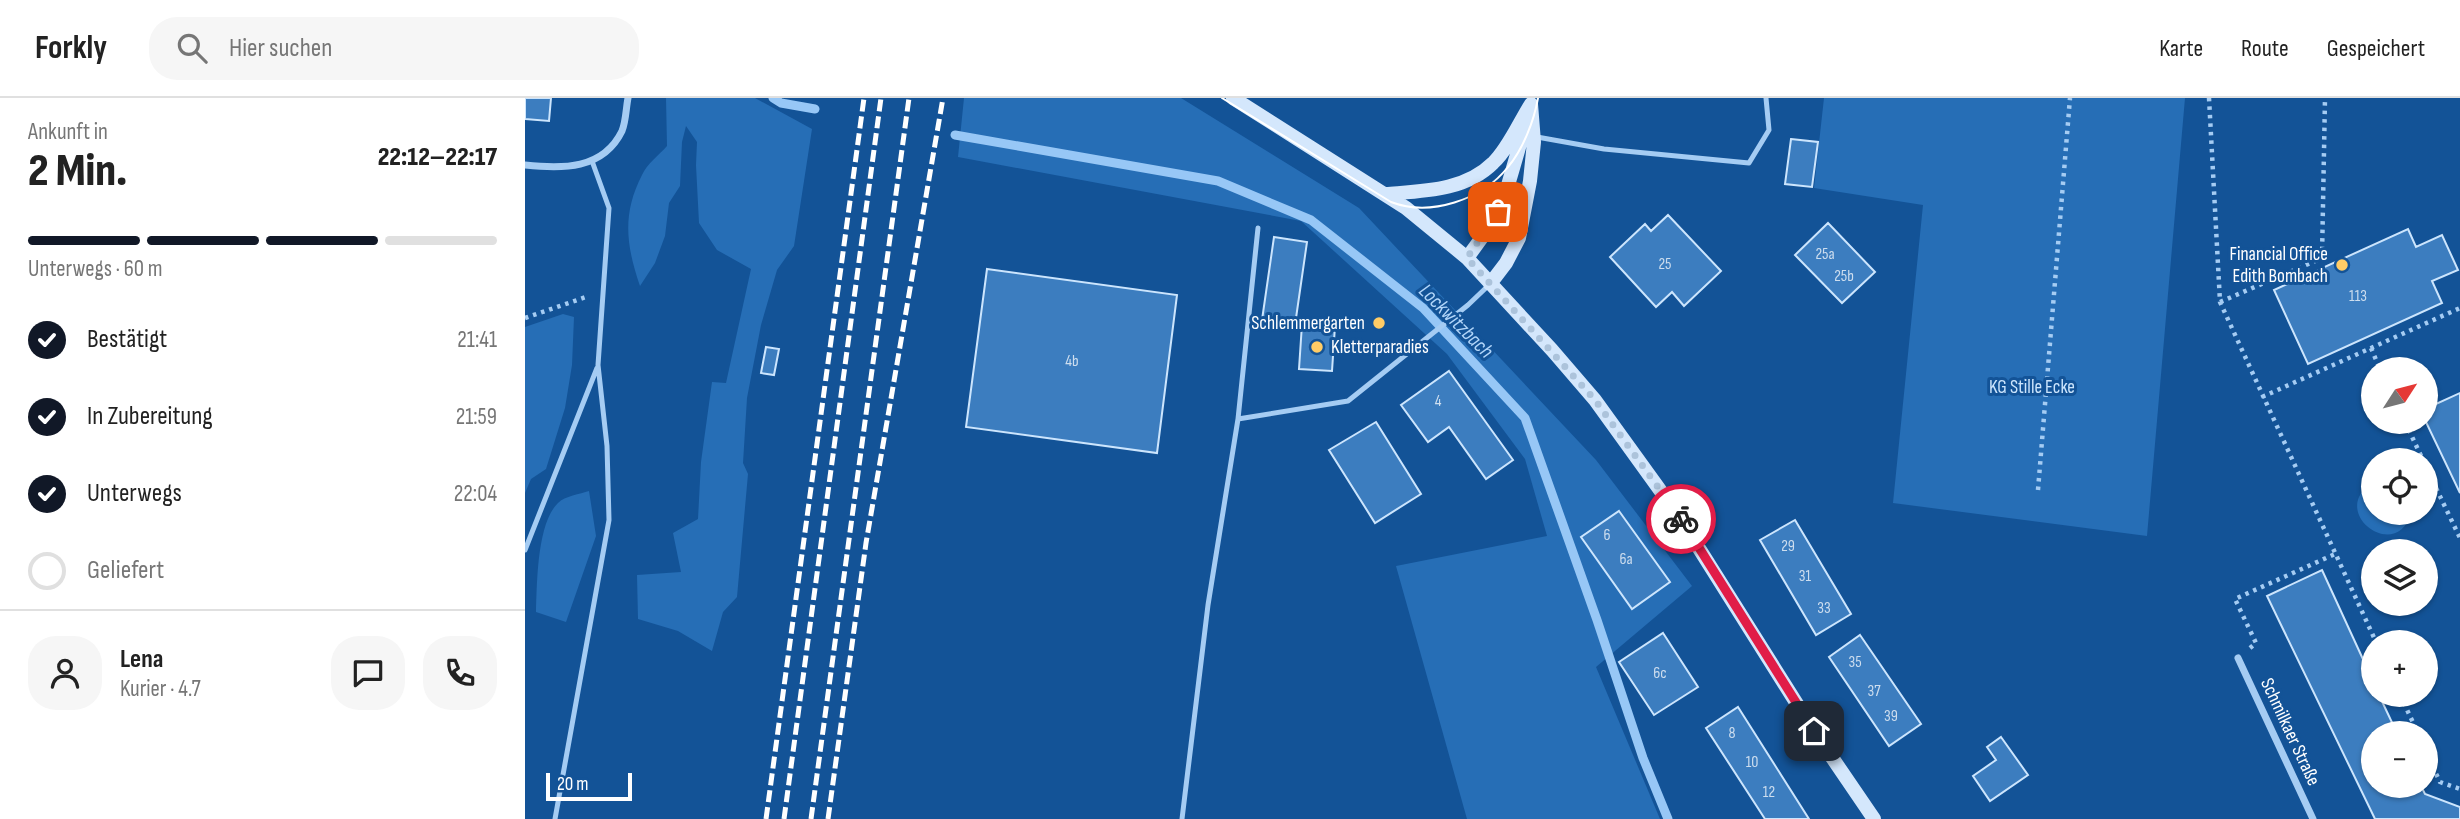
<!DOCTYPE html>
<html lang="de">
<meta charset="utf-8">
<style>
:root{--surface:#fff;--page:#f6f6f6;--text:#222;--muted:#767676;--line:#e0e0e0;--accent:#111827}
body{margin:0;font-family:"Sofia Sans Condensed",sans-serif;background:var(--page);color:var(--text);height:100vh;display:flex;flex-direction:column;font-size:26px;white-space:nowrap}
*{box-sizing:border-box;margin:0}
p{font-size:23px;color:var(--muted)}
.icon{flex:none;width:38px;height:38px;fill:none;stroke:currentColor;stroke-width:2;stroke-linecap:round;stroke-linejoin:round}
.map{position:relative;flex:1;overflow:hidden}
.panel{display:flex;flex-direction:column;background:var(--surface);width:525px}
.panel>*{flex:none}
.needle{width:46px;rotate:54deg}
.buttons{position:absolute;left:1836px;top:259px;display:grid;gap:14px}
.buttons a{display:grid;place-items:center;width:77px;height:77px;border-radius:50%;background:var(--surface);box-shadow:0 2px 5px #0004;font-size:35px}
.scale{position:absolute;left:21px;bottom:18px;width:86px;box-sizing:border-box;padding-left:7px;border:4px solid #fff;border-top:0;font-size:19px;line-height:24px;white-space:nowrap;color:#fff;-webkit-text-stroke:5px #135397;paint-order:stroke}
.pin{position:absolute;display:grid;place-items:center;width:60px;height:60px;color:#fff;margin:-30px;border-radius:14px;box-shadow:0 4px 10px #0006}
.courier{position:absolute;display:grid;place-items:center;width:70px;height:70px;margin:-35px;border:5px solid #e11d48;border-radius:50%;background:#fff;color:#222;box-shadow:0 2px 9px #0007}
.head em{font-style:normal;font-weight:800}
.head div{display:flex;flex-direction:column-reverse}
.head{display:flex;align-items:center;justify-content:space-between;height:119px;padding:0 28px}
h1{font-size:46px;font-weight:800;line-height:52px}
.bar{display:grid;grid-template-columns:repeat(4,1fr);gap:10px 7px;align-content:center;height:84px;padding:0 28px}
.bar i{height:9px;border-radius:5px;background:var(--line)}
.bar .active{background:var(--accent)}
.bar p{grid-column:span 4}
.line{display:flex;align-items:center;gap:18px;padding:0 28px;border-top:2px solid var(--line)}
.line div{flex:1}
.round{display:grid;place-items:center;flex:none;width:74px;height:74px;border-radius:28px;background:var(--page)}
ol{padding:0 28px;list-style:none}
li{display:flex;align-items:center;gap:21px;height:77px}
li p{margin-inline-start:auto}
li .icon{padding:7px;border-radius:50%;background:var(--accent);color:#fff;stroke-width:4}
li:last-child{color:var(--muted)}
li i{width:38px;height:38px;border:4px solid var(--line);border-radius:50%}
header{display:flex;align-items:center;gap:42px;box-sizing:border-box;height:98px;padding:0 35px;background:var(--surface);border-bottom:2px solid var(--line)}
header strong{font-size:33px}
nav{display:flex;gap:38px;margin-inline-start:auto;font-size:24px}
.search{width:490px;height:63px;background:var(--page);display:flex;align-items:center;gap:18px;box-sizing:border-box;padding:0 24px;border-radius:28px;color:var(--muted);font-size:26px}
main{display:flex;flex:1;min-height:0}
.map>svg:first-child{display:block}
</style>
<header>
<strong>Forkly</strong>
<div class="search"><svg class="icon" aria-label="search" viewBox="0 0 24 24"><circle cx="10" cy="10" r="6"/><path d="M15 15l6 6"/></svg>Hier suchen</div>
<nav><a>Karte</a><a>Route</a><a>Gespeichert</a></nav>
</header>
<main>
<section class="panel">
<div class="head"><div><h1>2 Min.</h1><p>Ankunft in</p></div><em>22:12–22:17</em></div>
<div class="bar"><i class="active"></i><i class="active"></i><i class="active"></i><i></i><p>Unterwegs · 60 m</p></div>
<ol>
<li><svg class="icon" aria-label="check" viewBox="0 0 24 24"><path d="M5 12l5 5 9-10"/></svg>Bestätigt<p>21:41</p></li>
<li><svg class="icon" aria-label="check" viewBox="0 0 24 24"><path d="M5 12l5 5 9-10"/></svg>In Zubereitung<p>21:59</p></li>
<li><svg class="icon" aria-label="check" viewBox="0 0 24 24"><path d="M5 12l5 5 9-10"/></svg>Unterwegs<p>22:04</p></li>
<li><i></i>Geliefert</li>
</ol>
<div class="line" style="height:126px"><a class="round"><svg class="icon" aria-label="person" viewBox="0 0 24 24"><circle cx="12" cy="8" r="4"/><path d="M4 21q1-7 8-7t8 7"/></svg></a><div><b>Lena</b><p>Kurier · 4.7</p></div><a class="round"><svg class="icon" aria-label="chat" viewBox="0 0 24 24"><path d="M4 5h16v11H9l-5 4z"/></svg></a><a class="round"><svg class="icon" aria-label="phone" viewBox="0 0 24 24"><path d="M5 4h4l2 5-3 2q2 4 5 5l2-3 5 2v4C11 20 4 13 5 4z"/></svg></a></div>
</section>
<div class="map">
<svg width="1935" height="721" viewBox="0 0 1935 721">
<rect width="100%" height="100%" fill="#135397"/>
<!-- green -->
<path fill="#266eb6" d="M 141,0 L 230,0 L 287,31 L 269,148 L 252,172 L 236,227 L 222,300 L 218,365 L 223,376 L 212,499 L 198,514 L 187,553 L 153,533 L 113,521 L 112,477 L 156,474 L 148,435 L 173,421 L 176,364 L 187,284 L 201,285 L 226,171 L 192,152 L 174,125 L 171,67 L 172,44 L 161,28 L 157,44 L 155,88 L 144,105 L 140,138 L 130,165 L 115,188 C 101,147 97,116 117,77 C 122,66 134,57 142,48 Z
M 439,0 L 656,0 L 834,110 L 1071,362 L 1167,488 L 1071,569 L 1135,721 L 942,721 L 871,468 L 1022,438 L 1000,361 L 922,256 L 776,123 L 433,59 Z
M 1299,0 L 1660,0 L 1622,438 L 1368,405 L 1398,107 L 1289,90 Z
M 38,216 L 49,219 L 47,267 L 40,310 L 21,371 L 6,381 L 0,395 L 0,229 Z
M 1848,384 L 1848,415 L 1886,415 C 1872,466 1801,414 1848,384 Z
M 64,393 L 71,438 L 41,524 L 11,514 C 12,485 12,425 33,405 C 40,398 55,396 64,393 Z"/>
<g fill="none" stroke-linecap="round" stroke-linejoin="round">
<!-- stream -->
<path stroke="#97c7f6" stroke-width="9" d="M 248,0 L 256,5 L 290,11
M 430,37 L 693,83 L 786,122 L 898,210 L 1000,320 L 1072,522 L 1118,660 L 1143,721"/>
</g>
<!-- building -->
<path fill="#3c7dbf" stroke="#cce5fd" stroke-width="2" d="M 0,0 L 26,0 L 24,23 L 0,21 Z
M 1266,41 L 1293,44 L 1287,89 L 1260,86 Z
M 1143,117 L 1196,173 L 1159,208 L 1147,194 L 1131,209 L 1085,159 L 1120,126 L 1126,133 Z
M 1303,125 L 1350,174 L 1317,205 L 1270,157 Z
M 1883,131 L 1891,149 L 1917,137 L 1933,172 L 1907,183 L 1917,205 L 1783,266 L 1749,192 Z
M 749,139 L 782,144 L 770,227 L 737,222 Z
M 462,171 L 652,197 L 632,355 L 441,329 Z
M 777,226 L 810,228 L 807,273 L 774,271 Z
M 241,249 L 254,251 L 249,277 L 236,275 Z
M 924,273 L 988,362 L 961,381 L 924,329 L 903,344 L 876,307 Z
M 1935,295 L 1935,395 L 1900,322 L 1900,311 Z
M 851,324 L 896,396 L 850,425 L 804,352 Z
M 1094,413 L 1145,484 L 1107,511 L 1056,439 Z
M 1270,422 L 1326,516 L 1291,537 L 1235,442 Z
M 1797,472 L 1848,583 L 1848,597 L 1854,597 L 1872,635 L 1848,635 L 1848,688 L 1896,688 L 1900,696 L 1935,709 L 1935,721 L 1850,721 L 1742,498 Z
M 1138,535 L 1173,589 L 1129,617 L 1094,564 Z
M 1335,537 L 1396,626 L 1364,648 L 1304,559 Z
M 1213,609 L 1284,721 L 1240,721 L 1181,630 Z
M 1476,639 L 1503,677 L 1465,703 L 1448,678 L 1471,662 L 1462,649 Z"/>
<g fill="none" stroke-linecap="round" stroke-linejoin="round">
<!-- path -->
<path stroke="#a5ccf3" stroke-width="4.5" stroke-dasharray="3.5 5" stroke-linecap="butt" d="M 1684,0 L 1695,204 L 1851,544
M 1695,204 L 1797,160 L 1800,0
M 0,220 L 61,199
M 1846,250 L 1855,271
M 1737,299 L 1935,210
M 1880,324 L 1898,362
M 1900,367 L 1935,440
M 1513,392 L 1545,0
M 1725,550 L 1731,545 L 1710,501 L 1810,456
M 1875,597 L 1893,635
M 1900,653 L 1915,684 L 1935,691"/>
<!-- lane -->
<path stroke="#a5ccf3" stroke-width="5" d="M 1012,39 L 1079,51 L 1224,65 L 1244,32 L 1241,0
M 713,321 L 733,130
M 0,452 L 72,270
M 30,721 L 84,422 L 82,348 L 73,267 L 84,110 L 67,63
M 657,721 L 683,507 L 713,321 L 823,303 L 943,207 L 965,186"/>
<!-- street -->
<path stroke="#a5ccf3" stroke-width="7" d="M 0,67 C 37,71 78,72 97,33 C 101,23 101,10 103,0
M 1713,560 L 1788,721"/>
<!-- secondary -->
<path stroke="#d4e7fc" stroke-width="14" d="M 708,0 L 881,110 L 942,160 L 1027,252 L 1070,302 L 1153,417 L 1289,633 L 1349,721
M 861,96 C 898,93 940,93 968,65 C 983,51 995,23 1006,6
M 942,160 L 966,127 L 979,101 L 1002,22
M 965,186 L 981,165 L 994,140 L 1005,83 L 1009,44 L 1006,6"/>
<!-- tram -->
<path stroke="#fff" stroke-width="2" d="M 697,0 L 866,104 C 905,119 957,102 983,69 C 998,51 1009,23 1013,0"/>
<!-- rail -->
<path stroke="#fff" stroke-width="5" stroke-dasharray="12 5" stroke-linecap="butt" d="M 241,721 L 339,0
M 259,721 L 356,0
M 286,721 L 384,0
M 303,721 L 341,445 L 418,0"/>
</g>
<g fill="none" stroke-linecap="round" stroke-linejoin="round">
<!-- done -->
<path stroke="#acc3db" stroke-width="7" stroke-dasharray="0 12.6" d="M 973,114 L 942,160 L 1070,302 L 1156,421"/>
<!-- route -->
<path stroke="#e11d48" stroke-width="9" d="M 1156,421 L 1289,633"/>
</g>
<!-- markers -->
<g fill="#fc6" stroke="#135397" stroke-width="2.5">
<circle cx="1817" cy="167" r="7"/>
<circle cx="854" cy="225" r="7"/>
<circle cx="792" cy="249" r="7"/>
</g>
<g text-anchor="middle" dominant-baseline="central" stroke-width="6" stroke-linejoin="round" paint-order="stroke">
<!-- number labels -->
<g font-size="16" fill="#cedeef">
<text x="1300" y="156">25a</text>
<text x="1140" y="166">25</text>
<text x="1319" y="178">25b</text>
<text x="1833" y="198">113</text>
<text x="547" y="263">4b</text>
<text x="913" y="303">4</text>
<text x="1082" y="437">6</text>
<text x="1263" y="448">29</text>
<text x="1101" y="461">6a</text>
<text x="1280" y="478">31</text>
<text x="1299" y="510">33</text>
<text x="1330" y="564">35</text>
<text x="1135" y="575">6c</text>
<text x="1349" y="593">37</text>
<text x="1366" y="618">39</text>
<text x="1207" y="635">8</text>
<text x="1227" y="664">10</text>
<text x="1244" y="694">12</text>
</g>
<!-- poi labels -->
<g font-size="19" fill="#fff" stroke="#135397" text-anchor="end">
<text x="1803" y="156">Financial Office<tspan x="1803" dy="22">Edith Bombach</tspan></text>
<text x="840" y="225">Schlemmergarten</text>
<text x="806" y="249" text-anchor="start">Kletterparadies</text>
</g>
<!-- park labels -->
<g font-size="19" fill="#cce5fd" stroke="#135397">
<text x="1507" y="289">KG Stille Ecke</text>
</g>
<!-- street labels -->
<g font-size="19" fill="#fff" stroke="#135397">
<text transform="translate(1765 634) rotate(65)">Schmilkaer Straße</text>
</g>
<!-- water labels -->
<g font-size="21" font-style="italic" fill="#b1d5f9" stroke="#135397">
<text transform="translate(931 223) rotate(45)">Lockwitzbach</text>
</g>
</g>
</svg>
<div class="buttons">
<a><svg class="needle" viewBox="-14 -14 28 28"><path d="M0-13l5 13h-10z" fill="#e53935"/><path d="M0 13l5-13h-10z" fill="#767676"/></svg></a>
<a><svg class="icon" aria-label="locate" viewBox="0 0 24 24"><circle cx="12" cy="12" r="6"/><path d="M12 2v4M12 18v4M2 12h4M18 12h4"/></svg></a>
<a><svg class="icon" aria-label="layers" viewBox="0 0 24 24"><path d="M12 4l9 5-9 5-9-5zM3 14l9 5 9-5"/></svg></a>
<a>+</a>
<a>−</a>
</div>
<div class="scale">20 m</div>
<div class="pin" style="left:973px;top:114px;background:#ea580c"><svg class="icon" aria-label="bag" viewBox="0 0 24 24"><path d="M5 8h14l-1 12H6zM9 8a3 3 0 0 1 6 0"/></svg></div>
<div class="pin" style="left:1289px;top:633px;background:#1f2937"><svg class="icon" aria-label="home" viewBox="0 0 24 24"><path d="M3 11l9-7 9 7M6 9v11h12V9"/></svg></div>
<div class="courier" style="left:1156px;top:421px"><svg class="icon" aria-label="bike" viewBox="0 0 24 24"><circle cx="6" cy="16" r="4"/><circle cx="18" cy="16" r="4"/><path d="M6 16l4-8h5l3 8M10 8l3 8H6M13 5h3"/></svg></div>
</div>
</main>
